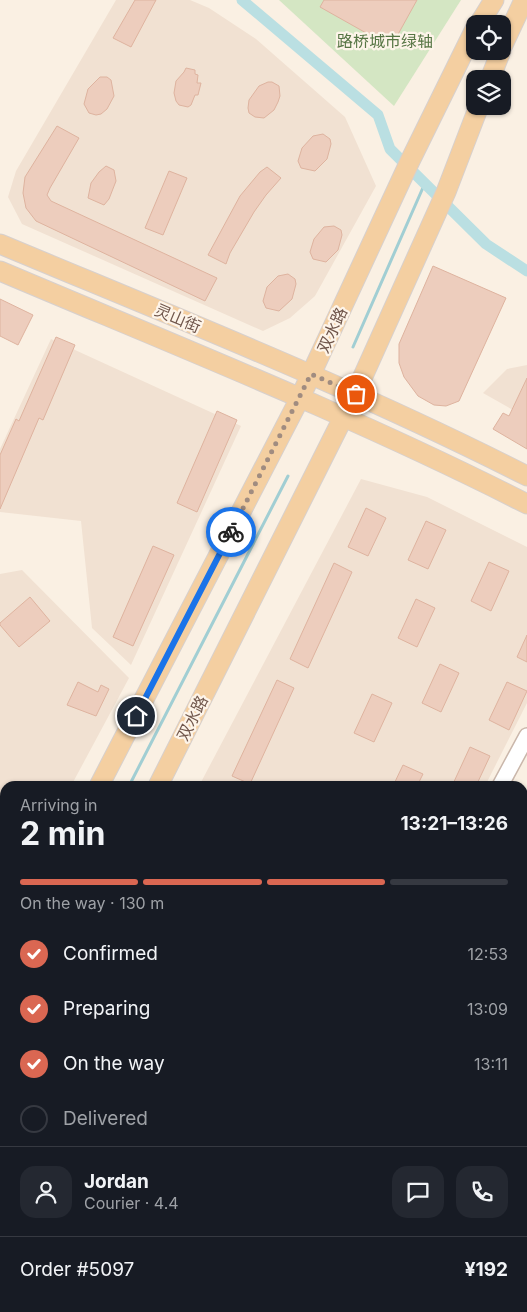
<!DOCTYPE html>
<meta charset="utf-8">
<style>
:root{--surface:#171b24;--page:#242831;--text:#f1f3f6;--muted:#9ea1a6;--line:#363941;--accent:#da6752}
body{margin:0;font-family:Inter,"Noto Sans SC",sans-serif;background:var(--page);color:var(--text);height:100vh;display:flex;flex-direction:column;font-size:19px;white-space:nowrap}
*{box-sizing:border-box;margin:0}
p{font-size:16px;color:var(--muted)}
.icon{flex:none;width:28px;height:28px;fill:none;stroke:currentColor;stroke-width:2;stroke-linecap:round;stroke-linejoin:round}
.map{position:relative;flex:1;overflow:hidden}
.details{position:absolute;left:0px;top:781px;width:528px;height:531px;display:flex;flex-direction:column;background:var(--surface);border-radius:15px 15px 0 0;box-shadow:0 1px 4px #0004}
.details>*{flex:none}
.fabs{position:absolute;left:466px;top:15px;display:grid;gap:10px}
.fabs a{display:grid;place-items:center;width:45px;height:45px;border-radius:10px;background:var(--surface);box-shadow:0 1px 4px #0004;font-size:25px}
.pin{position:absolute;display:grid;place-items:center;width:42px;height:42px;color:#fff;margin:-21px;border:2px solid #fff;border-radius:50%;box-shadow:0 1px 5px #0007}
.courier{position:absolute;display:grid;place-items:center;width:50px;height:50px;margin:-25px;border:4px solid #1a73e8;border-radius:50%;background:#fff;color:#222;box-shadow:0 1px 6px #0007}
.overview em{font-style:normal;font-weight:700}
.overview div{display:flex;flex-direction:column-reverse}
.overview{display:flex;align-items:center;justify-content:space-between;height:85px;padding:0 20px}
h1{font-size:32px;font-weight:700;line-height:38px}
.bar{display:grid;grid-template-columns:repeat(4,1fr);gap:8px 5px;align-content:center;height:60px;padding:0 20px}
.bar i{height:6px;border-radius:4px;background:var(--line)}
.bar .current{background:var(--accent)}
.bar p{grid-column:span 4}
.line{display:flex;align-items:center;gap:12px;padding:0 20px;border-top:1px solid var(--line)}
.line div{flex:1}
.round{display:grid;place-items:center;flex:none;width:52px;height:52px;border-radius:15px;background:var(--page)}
ol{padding:0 20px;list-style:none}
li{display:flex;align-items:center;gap:15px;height:55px}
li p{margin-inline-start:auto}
li .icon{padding:5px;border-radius:50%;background:var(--accent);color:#fff;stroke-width:4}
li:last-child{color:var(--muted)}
li i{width:28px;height:28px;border:2px solid var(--line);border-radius:50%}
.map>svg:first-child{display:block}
</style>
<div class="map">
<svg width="527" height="1312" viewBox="0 0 527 1312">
<rect width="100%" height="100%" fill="#faf0e3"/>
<!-- residential -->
<path fill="#f1e1d2" d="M 116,0 L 190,0 L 209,8 L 256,39 L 345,117 L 376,186 L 315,296 L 290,318 L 263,331 L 22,224 L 8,197 L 16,171 Z
M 51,339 L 241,426 L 131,665 L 92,628 L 81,521 L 0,512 L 0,449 Z
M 527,365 L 527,418 L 483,393 L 507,369 Z
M 361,479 L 427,497 L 527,547 L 527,703 L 485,786 L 199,786 Z
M 22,570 L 129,678 L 71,786 L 5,786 L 5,909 L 0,918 L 0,574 Z
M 523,834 L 527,837 L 527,1305 L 522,1302 Z
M 5,1191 L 5,1308 L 207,1308 L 205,1312 L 0,1312 L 0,1200 Z
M 265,1308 L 365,1308 L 363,1312 L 263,1312 Z"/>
<!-- commercial -->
<path fill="#fadfd8" d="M 380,1308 L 432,1308 L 439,1312 L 378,1312 Z"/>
<!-- green -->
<path fill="#d4e6c3" d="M 279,0 L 461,0 L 394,106 Z"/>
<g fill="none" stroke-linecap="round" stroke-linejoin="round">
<!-- stream -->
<path stroke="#a1ced3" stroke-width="3" d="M 353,347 L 425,183
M 129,786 L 288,476
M 0,1037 L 5,1027"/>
<!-- canal -->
<path stroke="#badfe2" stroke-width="11" d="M 242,0 L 378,115 L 390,149 L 486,244 L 527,271"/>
</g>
<!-- building -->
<path fill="#edcdbd" stroke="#deb39f" d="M 135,0 L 156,0 L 131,47 L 113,38 Z
M 324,0 L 417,0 L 391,47 L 320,7 Z
M 186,68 L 195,70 L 195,74 L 198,75 L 197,83 L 201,83 L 198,95 L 195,95 L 191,105 L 188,107 L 179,105 L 176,101 L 174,93 L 176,81 L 184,72 Z
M 100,77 L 107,77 L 111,80 L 114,96 L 107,109 L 101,114 L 96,115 L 89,113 L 84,104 L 88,89 Z
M 268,82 L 272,82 L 279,86 L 280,96 L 278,102 L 274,110 L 264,118 L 255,117 L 249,113 L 248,108 L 249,100 L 259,86 Z
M 57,126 L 79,138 L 50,188 L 47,195 L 51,201 L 217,278 L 205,301 L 36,221 L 26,208 L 23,193 L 25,177 Z
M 323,134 L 330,139 L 331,144 L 327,159 L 315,171 L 301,168 L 298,161 L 302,148 L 313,136 Z
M 106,166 L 114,170 L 116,181 L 109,199 L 104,205 L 88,198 L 91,183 L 99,172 Z
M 267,167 L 281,178 L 266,195 L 254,212 L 230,253 L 226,264 L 208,255 L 240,196 L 260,172 Z
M 169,171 L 187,178 L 163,235 L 145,228 Z
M 334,226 L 341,230 L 342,235 L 338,250 L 326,262 L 313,259 L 310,252 L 314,239 L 324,227 Z
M 433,266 L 506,298 L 459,401 L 446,406 L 434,405 L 418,396 L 404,377 L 399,363 L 399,344 Z
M 288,274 L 295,279 L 296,284 L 292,299 L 279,311 L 266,308 L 263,301 L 267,287 L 278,276 Z
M 0,299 L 33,315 L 18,345 L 0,336 Z
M 56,337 L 75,345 L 43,420 L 39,418 L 0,509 L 0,455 L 16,419 L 19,421 Z
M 527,378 L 527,449 L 493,429 L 503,413 L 509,416 Z
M 217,411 L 237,420 L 197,512 L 177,503 Z
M 366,508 L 386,518 L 368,556 L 348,547 Z
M 426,521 L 446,530 L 428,569 L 408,560 Z
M 153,546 L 174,555 L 133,646 L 113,637 Z
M 489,562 L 509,571 L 491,611 L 471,601 Z
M 334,563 L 352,572 L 308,668 L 290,659 Z
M 30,597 L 50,621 L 19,647 L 0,625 L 0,623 Z
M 416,599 L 435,608 L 417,647 L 398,638 Z
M 527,635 L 527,662 L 517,657 Z
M 440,664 L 459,673 L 441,712 L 422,703 Z
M 277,680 L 294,688 L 250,784 L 232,776 Z
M 78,682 L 98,692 L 101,685 L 109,689 L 96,716 L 67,705 Z
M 507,682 L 527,691 L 509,730 L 489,720 Z
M 372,694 L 392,703 L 374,742 L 354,733 Z
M 470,747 L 490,756 L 476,786 L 452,786 Z
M 403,765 L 423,774 L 417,786 L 393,786 Z"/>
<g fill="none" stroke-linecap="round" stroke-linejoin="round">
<defs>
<path id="minor" d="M 500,786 L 527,736
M 455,1308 L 462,1312
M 225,1312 L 227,1308"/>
<path id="major" d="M 479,24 L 494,0
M 502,47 L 524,0
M 490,79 L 501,51
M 0,244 C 177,318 356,389 527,476
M 0,271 C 177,346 356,417 527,504
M 99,786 L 300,398 L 410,161 L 475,29
M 158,786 L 355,394 L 446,192 L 479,106
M 0,978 L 5,968
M 0,1099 L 5,1089"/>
</defs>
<!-- minor casing -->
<use href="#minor" stroke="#cab7ab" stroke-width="18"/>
<!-- major casing -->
<use href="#major" stroke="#d7d0cd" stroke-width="21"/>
<!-- minor -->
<use href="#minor" stroke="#fff" stroke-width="15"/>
<!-- major -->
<use href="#major" stroke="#f4cfa1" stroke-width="19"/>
</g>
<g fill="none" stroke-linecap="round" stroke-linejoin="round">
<!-- done -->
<path stroke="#a08c80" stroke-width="5" stroke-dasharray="0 9" d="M 231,532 L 311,374 L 356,394"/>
<!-- route -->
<path stroke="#1a73e8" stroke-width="6" d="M 136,716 L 231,532"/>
</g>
<g text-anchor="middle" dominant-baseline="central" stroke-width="4.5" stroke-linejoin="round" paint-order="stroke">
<!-- park labels -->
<g font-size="16" fill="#567544" stroke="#fdf4e9">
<text x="385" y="41">路桥城市绿轴</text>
</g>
<!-- street labels -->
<g font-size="16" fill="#70564b" stroke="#fdf4e9">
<text transform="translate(178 318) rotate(23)">灵山街</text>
<text transform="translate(332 330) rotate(-65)">双水路</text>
<text transform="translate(192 718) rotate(-63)">双水路</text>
</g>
</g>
</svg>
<div class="fabs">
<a><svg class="icon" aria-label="locate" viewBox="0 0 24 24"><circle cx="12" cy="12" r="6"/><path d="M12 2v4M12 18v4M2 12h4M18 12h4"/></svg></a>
<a><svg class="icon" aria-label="layers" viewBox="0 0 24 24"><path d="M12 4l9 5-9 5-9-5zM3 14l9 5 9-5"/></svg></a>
</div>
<div class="pin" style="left:356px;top:394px;background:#ea580c"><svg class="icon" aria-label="bag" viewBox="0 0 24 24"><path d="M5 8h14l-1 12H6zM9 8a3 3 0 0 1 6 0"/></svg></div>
<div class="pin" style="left:136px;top:716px;background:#1f2937"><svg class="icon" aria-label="home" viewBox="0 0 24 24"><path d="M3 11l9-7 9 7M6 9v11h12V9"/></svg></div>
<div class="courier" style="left:231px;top:532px"><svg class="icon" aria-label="bike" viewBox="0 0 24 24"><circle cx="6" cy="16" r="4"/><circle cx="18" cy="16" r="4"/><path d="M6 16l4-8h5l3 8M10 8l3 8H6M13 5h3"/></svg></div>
<section class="details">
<div class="overview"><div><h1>2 min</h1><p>Arriving in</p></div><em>13:21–13:26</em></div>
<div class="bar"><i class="current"></i><i class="current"></i><i class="current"></i><i></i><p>On the way · 130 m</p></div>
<ol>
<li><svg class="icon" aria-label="check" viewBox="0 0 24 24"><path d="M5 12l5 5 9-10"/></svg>Confirmed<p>12:53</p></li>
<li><svg class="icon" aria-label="check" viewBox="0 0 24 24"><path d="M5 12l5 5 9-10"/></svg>Preparing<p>13:09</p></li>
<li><svg class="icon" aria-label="check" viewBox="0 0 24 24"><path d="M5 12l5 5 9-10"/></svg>On the way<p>13:11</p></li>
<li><i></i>Delivered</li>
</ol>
<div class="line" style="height:90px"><a class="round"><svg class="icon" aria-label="person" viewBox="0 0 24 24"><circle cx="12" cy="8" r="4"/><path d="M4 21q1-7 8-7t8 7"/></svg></a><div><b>Jordan</b><p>Courier · 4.4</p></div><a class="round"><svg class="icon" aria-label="chat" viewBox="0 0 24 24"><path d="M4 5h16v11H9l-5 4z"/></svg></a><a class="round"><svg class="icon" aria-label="phone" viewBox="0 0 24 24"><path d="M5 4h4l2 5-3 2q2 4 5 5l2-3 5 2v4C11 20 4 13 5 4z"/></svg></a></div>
<div class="line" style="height:65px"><div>Order #5097</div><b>¥192</b></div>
</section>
</div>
